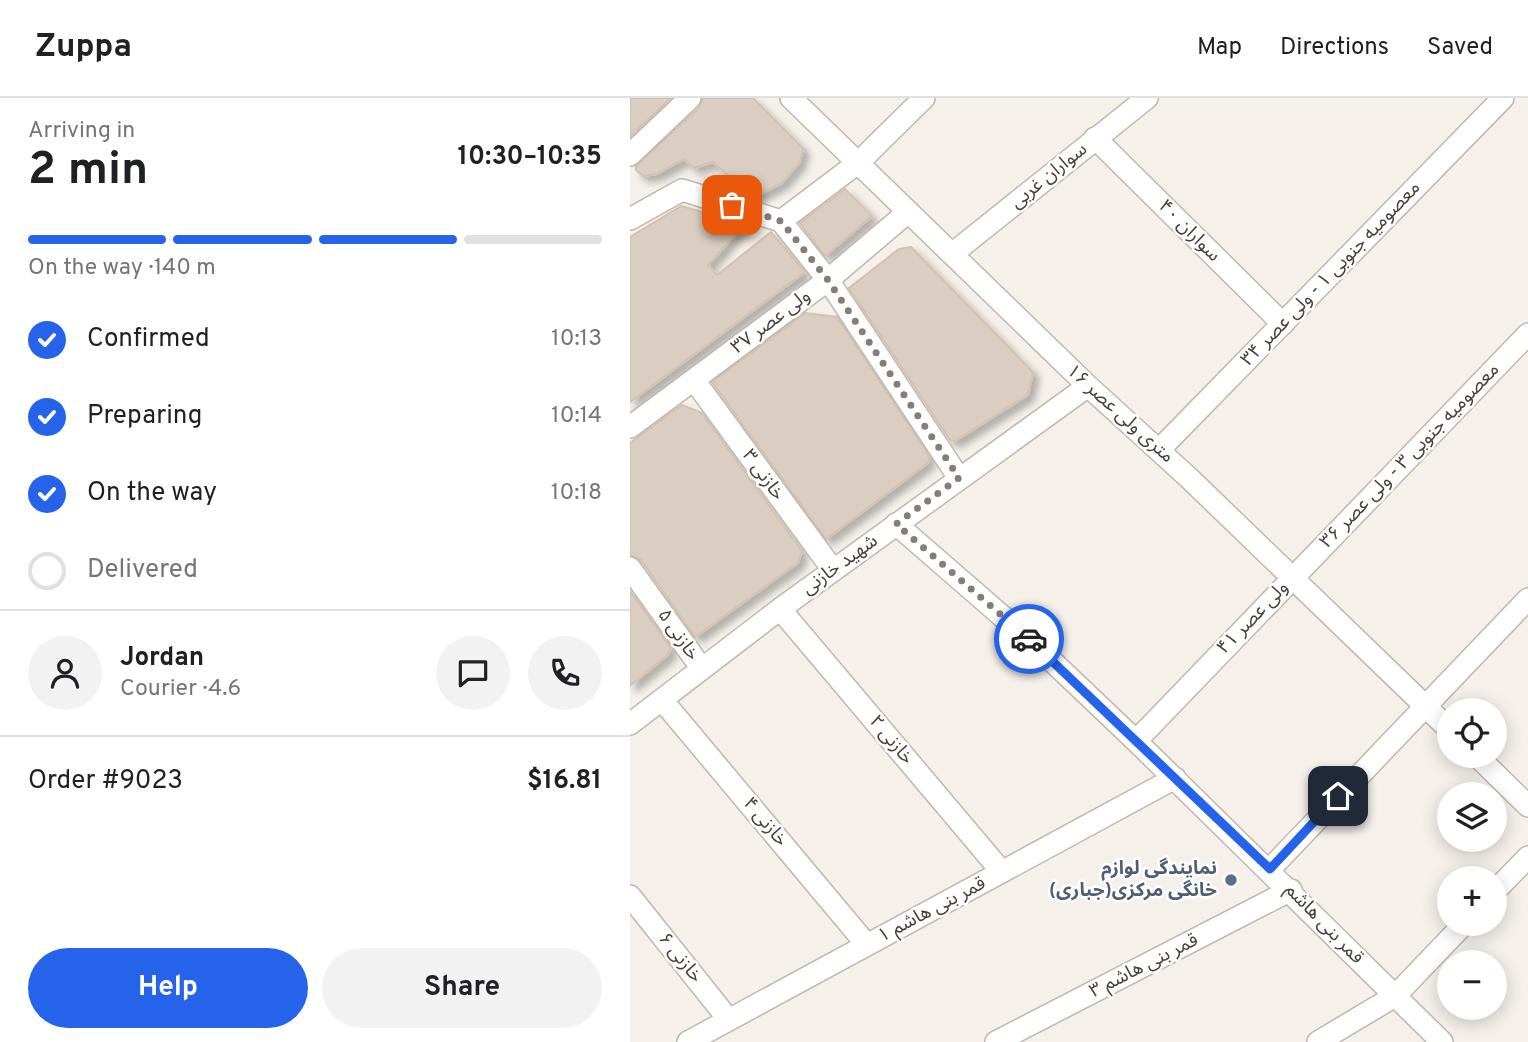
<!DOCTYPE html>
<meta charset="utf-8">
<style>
:root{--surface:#fff;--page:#f2f2f2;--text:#202124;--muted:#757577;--line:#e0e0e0;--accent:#2563eb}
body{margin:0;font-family:Overpass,"Noto Sans Arabic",sans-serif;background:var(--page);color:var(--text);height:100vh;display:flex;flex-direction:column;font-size:26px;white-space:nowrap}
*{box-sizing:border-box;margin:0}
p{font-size:23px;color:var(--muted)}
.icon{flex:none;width:38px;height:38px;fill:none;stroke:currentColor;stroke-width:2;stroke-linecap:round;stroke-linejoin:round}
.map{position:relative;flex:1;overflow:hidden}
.panel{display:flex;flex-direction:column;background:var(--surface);width:630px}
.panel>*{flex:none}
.tools{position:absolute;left:807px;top:600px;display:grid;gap:14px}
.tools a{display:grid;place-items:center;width:70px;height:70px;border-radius:50%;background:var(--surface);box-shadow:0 4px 18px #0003;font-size:35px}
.pin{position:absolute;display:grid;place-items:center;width:60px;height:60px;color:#fff;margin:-30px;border-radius:14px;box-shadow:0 4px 10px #0006}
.courier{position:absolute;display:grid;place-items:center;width:70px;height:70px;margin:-35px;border:5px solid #2563eb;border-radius:50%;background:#fff;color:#222;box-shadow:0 2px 9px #0007}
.overview em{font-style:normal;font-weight:700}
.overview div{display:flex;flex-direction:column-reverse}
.overview{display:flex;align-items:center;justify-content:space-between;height:119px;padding:0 28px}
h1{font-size:46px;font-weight:700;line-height:52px}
.bar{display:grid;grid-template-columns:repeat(4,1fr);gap:10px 7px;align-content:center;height:84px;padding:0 28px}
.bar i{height:9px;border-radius:5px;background:var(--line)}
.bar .selected{background:var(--accent)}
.bar p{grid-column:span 4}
.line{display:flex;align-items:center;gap:18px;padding:0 28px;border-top:2px solid var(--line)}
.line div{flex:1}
.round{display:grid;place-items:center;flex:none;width:74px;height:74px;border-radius:37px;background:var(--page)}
ol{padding:0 28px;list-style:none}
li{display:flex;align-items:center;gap:21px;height:77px}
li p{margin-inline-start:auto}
li .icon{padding:7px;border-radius:50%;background:var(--accent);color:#fff;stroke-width:4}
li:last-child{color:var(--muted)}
li i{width:38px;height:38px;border:4px solid var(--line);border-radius:50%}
.cta{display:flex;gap:14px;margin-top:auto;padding:14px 28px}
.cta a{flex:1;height:80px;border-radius:42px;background:var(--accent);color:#fff;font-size:28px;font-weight:700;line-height:80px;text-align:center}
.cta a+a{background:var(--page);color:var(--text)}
header{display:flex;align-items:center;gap:42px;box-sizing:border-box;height:98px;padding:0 35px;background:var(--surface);border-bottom:2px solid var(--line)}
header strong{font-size:33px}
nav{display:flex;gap:38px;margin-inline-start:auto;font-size:24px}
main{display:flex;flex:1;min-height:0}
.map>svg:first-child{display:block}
</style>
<header>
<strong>Zuppa</strong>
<nav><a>Map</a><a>Directions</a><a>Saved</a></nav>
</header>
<main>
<section class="panel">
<div class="overview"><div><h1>2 min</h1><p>Arriving in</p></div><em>10:30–10:35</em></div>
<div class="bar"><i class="selected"></i><i class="selected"></i><i class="selected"></i><i></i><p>On the way · 140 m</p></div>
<ol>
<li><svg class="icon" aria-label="check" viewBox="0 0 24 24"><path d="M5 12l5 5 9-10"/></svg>Confirmed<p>10:13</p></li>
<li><svg class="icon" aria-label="check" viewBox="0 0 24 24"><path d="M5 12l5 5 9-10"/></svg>Preparing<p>10:14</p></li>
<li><svg class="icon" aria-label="check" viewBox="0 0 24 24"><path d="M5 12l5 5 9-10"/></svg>On the way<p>10:18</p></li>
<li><i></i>Delivered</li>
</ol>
<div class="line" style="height:126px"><a class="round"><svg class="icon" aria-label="person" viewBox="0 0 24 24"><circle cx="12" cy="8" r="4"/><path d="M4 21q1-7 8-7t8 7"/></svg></a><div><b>Jordan</b><p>Courier · 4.6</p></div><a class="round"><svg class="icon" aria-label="chat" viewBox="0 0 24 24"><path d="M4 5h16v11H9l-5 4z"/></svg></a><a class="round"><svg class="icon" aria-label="phone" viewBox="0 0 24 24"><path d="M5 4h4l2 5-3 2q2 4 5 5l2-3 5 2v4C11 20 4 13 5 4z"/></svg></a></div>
<div class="line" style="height:91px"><div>Order #9023</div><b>$16.81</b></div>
<div class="cta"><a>Help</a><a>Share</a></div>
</section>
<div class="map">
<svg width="898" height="944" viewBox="0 0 898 944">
<defs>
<filter id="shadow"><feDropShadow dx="6" dy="6" stdDeviation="3.5" flood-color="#0004"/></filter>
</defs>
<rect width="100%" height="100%" fill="#f5f0ea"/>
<!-- building -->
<path fill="#dacec2" stroke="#d1c2b2" stroke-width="2" filter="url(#shadow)" d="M 0,0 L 41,0 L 0,39 Z
M 73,0 L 123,0 L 173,50 L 170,64 L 152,85 L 123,100 L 83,64 L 64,70 L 54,61 L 27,76 L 13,78 L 6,72 L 6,68 L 69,10 Z
M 215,91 L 242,118 L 195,158 L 170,125 Z
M 51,108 L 115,126 L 78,167 L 87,177 L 141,134 L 175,174 L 0,304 L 0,139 Z
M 281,149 L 403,274 L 398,297 L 325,343 L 320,342 L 219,190 L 269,151 Z
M 175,215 L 207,219 L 298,356 L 299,364 L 196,441 L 82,284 Z
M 52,307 L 72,315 L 172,453 L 168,465 L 65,539 L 11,462 L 0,457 L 0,345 Z
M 0,493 L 41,550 L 38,557 L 0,588 Z"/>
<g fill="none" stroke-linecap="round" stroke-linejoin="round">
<defs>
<path id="minor" d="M 161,0 L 458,288 L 559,380 L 819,631
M 465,40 L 653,226
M 0,57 L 60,0
M 0,121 L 52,92 L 151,123 L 229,64 L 294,0
M 151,123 L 198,182 L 329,380
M 322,156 L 517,0
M 64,282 L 203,472
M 0,329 L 198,182 L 278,114
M 529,352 L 873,0
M 266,426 L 403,545 L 506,643 L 812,944
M 0,470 L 72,571
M 150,511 L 372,774
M 32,602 L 237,847
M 0,626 L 150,511 L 458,288
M 506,643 L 898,236
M 847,658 L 898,708
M 640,771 L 898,501
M 864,794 L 898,759
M 0,798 L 99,922
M 58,944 L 545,680
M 366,944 L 661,792
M 688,944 L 765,898 L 834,826"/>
</defs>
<!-- minor casing -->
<use href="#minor" stroke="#c1b7ac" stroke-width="24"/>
<!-- minor -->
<use href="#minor" stroke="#fff" stroke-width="21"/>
</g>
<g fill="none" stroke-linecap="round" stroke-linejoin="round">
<!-- done -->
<path stroke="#857e76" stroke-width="7" stroke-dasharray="0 12.6" d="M 102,107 L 151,123 L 198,182 L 329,380 L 266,426 L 399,541"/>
<!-- route -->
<path stroke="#2563eb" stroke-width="9" d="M 399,541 L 640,771 L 708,698"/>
</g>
<!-- markers -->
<circle fill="#5c6f8a" stroke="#fff" stroke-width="2.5" cx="601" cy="782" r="7"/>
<g text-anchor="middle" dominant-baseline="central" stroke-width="5" stroke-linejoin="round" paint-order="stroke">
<!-- street labels -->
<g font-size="19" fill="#494038" stroke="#fff">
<text transform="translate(419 78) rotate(-39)">سواران غربی</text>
<text transform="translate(559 133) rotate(45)">سواران ۴۰</text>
<text transform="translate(701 176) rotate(-46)">معصومیه جنوبی ۱ - ولی عصر ۳۴</text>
<text transform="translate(141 224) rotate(-37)">ولی عصر ۳۷</text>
<text transform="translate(490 316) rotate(42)">۱۶ متری ولی عصر</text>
<text transform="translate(780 358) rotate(-46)">معصومیه جنوبی ۳ - ولی عصر ۳۶</text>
<text transform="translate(133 377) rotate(54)">خازنی ۳</text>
<text transform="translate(210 467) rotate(-36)">شهید خازنی</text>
<text transform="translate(623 520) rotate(-46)">ولی عصر ۴۱</text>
<text transform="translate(48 537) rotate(55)">خازنی ۵</text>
<text transform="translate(261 642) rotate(50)">خازنی ۲</text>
<text transform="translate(135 724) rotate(50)">خازنی ۴</text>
<text transform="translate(302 812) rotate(-28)">قمر بنی هاشم ۱</text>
<text transform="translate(694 826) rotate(46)">قمر بنی هاشم</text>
<text transform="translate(50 860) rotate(51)">خازنی ۶</text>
<text transform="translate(514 868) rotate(-27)">قمر بنی هاشم ۳</text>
</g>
<!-- service labels -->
<g font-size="19" font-weight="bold" fill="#4e5e75" stroke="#fff" text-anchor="end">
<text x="587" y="771">نمایندگی لوازم<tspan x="587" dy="22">خانگی مرکزی(جباری)</tspan></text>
</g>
</g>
</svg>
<div class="tools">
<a><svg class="icon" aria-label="locate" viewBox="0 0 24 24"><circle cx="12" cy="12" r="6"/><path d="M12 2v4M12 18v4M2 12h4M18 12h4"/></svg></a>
<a><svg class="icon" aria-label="layers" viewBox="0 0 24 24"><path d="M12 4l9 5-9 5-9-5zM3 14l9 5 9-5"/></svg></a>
<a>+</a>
<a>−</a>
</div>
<div class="pin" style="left:102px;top:107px;background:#ea580c"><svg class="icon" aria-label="bag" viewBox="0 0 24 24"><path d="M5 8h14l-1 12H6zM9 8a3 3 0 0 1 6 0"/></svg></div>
<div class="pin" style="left:708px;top:698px;background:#1f2937"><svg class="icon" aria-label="home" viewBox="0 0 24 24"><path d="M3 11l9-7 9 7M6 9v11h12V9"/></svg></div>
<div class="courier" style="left:399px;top:541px"><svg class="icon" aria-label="car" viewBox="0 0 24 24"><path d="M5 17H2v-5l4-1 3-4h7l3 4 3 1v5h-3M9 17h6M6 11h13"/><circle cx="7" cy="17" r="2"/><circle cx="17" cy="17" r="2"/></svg></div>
</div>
</main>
